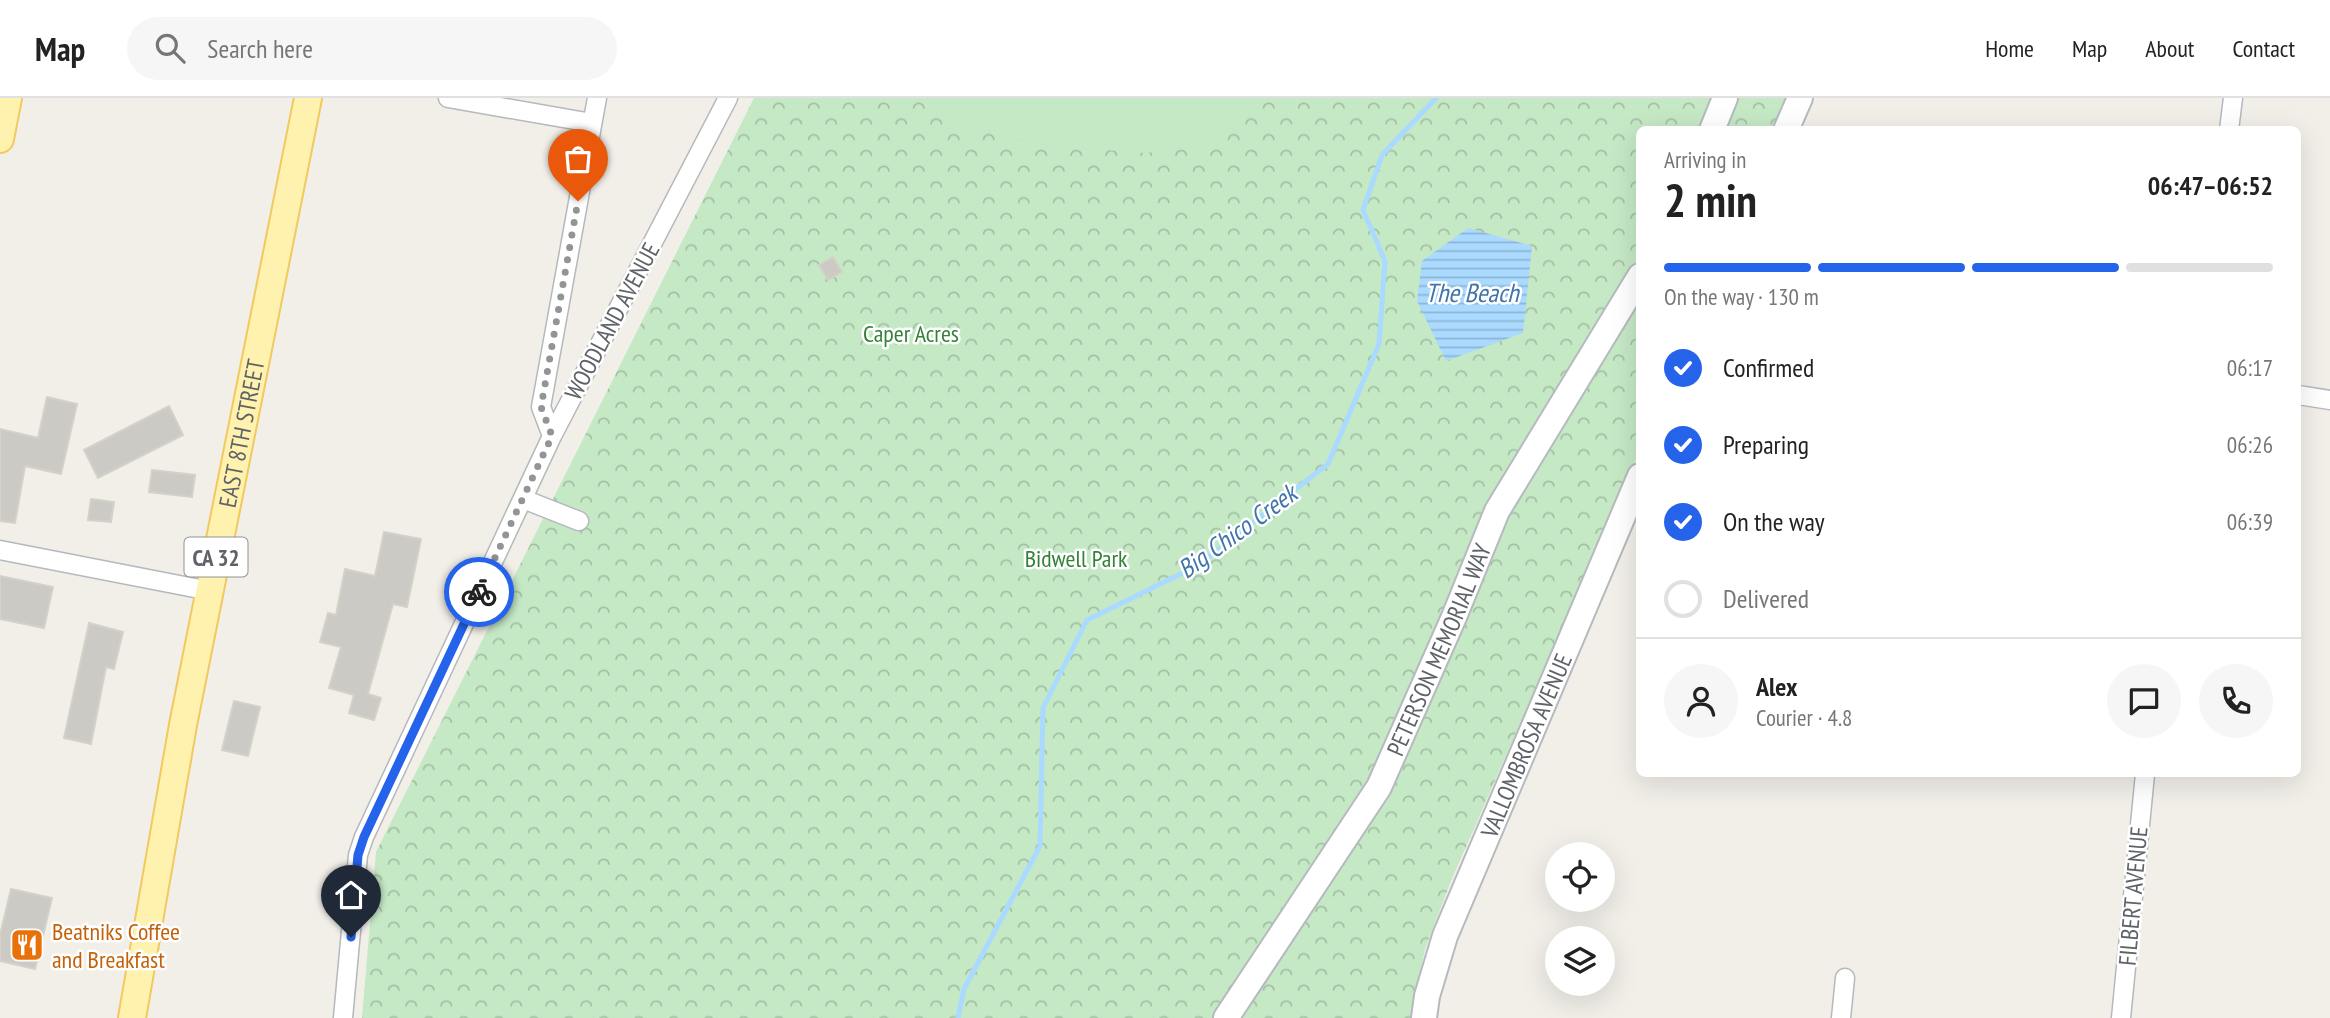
<!DOCTYPE html>
<meta charset="utf-8">
<style>
:root{--surface:#fff;--page:#f6f6f6;--text:#222;--muted:#767676;--line:#e0e0e0;--accent:#2563eb}
body{margin:0;font-family:"PT Sans Narrow",sans-serif;background:var(--page);color:var(--text);height:100vh;display:flex;flex-direction:column;font-size:26px;white-space:nowrap}
*{box-sizing:border-box;margin:0}
p{font-size:23px;color:var(--muted)}
.icon{flex:none;width:38px;height:38px;fill:none;stroke:currentColor;stroke-width:2;stroke-linecap:round;stroke-linejoin:round}
.map{position:relative;flex:1;overflow:hidden}
.sheet{position:absolute;left:1636px;top:28px;width:665px;height:651px;display:flex;flex-direction:column;background:var(--surface);border-radius:10px;box-shadow:0 7px 28px #0002}
.sheet>*{flex:none}
.fabs{position:absolute;left:1545px;top:744px;display:grid;gap:14px}
.fabs a{display:grid;place-items:center;width:70px;height:70px;border-radius:50%;background:var(--surface);box-shadow:0 7px 28px #0002;font-size:35px}
.pin{position:absolute;display:grid;place-items:center;width:60px;height:60px;color:#fff;margin:-72px -30px;border-radius:50% 50% 50% 0;rotate:-45deg;box-shadow:0 0 7px #0007}
.pin .icon{rotate:45deg}
.courier{position:absolute;display:grid;place-items:center;width:70px;height:70px;margin:-35px;border:5px solid #2563eb;border-radius:50%;background:#fff;color:#222;box-shadow:0 2px 9px #0007}
.summary em{font-style:normal;font-weight:700}
.summary div{display:flex;flex-direction:column-reverse}
.summary{display:flex;align-items:center;justify-content:space-between;height:119px;padding:0 28px}
h1{font-size:46px;font-weight:700;line-height:52px}
.bar{display:grid;grid-template-columns:repeat(4,1fr);gap:10px 7px;align-content:center;height:84px;padding:0 28px}
.bar i{height:9px;border-radius:5px;background:var(--line)}
.bar .current{background:var(--accent)}
.bar p{grid-column:span 4}
.line{display:flex;align-items:center;gap:18px;padding:0 28px;border-top:2px solid var(--line)}
.line div{flex:1}
.round{display:grid;place-items:center;flex:none;width:74px;height:74px;border-radius:37px;background:var(--page)}
ol{padding:0 28px;list-style:none}
li{display:flex;align-items:center;gap:21px;height:77px}
li p{margin-inline-start:auto}
li .icon{padding:7px;border-radius:50%;background:var(--accent);color:#fff;stroke-width:4}
li:last-child{color:var(--muted)}
li i{width:38px;height:38px;border:4px solid var(--line);border-radius:50%}
header{display:flex;align-items:center;gap:42px;box-sizing:border-box;height:98px;padding:0 35px;background:var(--surface);border-bottom:2px solid var(--line)}
header strong{font-size:33px}
nav{display:flex;gap:38px;margin-inline-start:auto;font-size:24px}
.search{width:490px;height:63px;background:var(--page);display:flex;align-items:center;gap:18px;box-sizing:border-box;padding:0 24px;border-radius:38px;color:var(--muted);font-size:26px}
.map>svg:first-child{display:block}
</style>
<header>
<strong>Map</strong>
<div class="search"><svg class="icon" aria-label="search" viewBox="0 0 24 24"><circle cx="10" cy="10" r="6"/><path d="M15 15l6 6"/></svg>Search here</div>
<nav><a>Home</a><a>Map</a><a>About</a><a>Contact</a></nav>
</header>
<div class="map">
<svg width="2330" height="920" viewBox="0 0 2330 920">
<defs>
<pattern id="forest-crowns" width="20" height="18" patternUnits="userSpaceOnUse" patternTransform="scale(1.75)"><rect width="20" height="18" fill="#c5e8c5"/><path d="M2 6a3 3 0 1 1 6 0M12 15a3 3 0 1 1 6 0" fill="none" stroke="#a3c0a4"/></pattern>
<pattern id="water-rules" width="6" height="5" patternUnits="userSpaceOnUse" patternTransform="scale(1.75)"><rect width="6" height="5" fill="#aadaff"/><path d="M0 2.5h6" fill="none" stroke="#8eb4d2"/></pattern>
</defs>
<rect width="100%" height="100%" fill="#f1efe8"/>
<!-- forest -->
<path fill="url(#forest-crowns)" d="M 754,0 L 1790,0 L 1777,31 L 1640,32 L 1640,352 L 1451,783 L 1425,851 L 1411,920 L 362,920 L 376,754 Z"/>
<!-- pitch -->
<path fill="#c5e8c5" d="M 932,0 L 1270,0 L 1227,38 L 1193,50 L 1144,55 L 1081,50 L 1012,41 L 950,23 Z"/>
<!-- water -->
<path fill="url(#water-rules)" d="M 1468,130 L 1532,148 L 1523,235 L 1446,263 L 1417,203 L 1422,163 Z"/>
<g fill="none" stroke-linecap="round" stroke-linejoin="round">
<!-- stream -->
<path stroke="#aadaff" stroke-width="5" d="M 958,920 L 964,891 L 1040,748 L 1043,610 L 1087,522 L 1197,468 L 1328,366 L 1379,246 L 1385,163 L 1363,112 L 1382,57 L 1436,0"/>
</g>
<!-- building -->
<path fill="#cccac5" stroke="#d6d1c6" stroke-width="2" d="M 833,159 L 842,174 L 828,182 L 819,167 Z
M 47,299 L 77,306 L 61,376 L 25,368 L 15,425 L 0,423 L 0,331 L 38,340 Z
M 169,308 L 183,337 L 98,380 L 84,352 Z
M 152,372 L 195,377 L 192,399 L 149,394 Z
M 91,401 L 114,404 L 111,424 L 88,422 Z
M 384,434 L 421,441 L 407,509 L 393,506 L 368,596 L 381,600 L 374,622 L 349,615 L 354,597 L 329,590 L 341,549 L 320,544 L 328,515 L 336,517 L 345,471 L 375,478 Z
M 0,478 L 53,489 L 44,530 L 0,521 Z
M 89,525 L 123,534 L 114,571 L 106,569 L 91,646 L 64,640 Z
M 234,603 L 260,609 L 248,658 L 222,652 Z
M 11,791 L 52,800 L 35,871 L 0,863 L 0,837 Z"/>
<g fill="none" stroke-linecap="round" stroke-linejoin="round">
<defs>
<path id="street" d="M 448,0 L 592,25
M 2229,32 L 2233,0
M 2298,297 L 2330,302
M 552,338 L 541,309 L 597,0
M 523,401 L 579,423
M 0,452 L 210,493
M 343,920 L 358,757 L 364,739 L 552,338 L 728,0
M 1841,920 L 1845,880
M 2121,920 L 2145,676"/>
<g id="secondary">
<path d="M 1712,32 L 1725,0"/>
<path d="M 1786,32 L 1800,0"/>
<path id="s1" d="M 1226,920 L 1379,689 L 1454,519 L 1497,413 L 1640,178"/>
<path id="s2" d="M 1424,920 L 1427,898 L 1445,838 L 1640,378"/>
</g>
<g id="primary">
<path d="M 0,41 L 8,0"/>
<path id="s3" d="M 132,920 L 183,627 L 308,0"/>
</g>
</defs>
<!-- street casing -->
<use href="#street" stroke="#b5b8bc" stroke-width="21"/>
<!-- secondary casing -->
<use href="#secondary" stroke="#b6babf" stroke-width="28"/>
<!-- primary casing -->
<use href="#primary" stroke="#f2c960" stroke-width="30"/>
<!-- street -->
<use href="#street" stroke="#fff" stroke-width="18"/>
<!-- secondary -->
<use href="#secondary" stroke="#fff" stroke-width="24"/>
<!-- primary -->
<use href="#primary" stroke="#fff2af" stroke-width="26"/>
</g>
<g fill="none" stroke-linecap="round" stroke-linejoin="round">
<!-- done -->
<path stroke="#929495" stroke-width="7" stroke-dasharray="0 12.6" d="M 479,494 L 552,338 L 541,309 L 578,103"/>
<!-- route -->
<path stroke="#2563eb" stroke-width="9" d="M 351,839 L 358,757 L 364,739 L 479,494"/>
</g>
<!-- icons -->
<defs>
<symbol id="restaurant-square" viewBox="-11 -11 22 22"><rect x="-9" y="-9" width="18" height="18" rx="4" fill="#e8710a" stroke="#fff"/><path d="M-5-6h1v4h1v-4h1v4h1v-4h1v5L-1.5 .5V6h-2V.5L-5-1ZM5-6V6H3V1.5H1.5Q1.5-4 5-6Z" fill="#fff"/></symbol>
</defs>
<g fill-rule="evenodd">
<use href="#restaurant-square" x="8" y="828" width="38" height="38"/>
</g>
<g text-anchor="middle" dominant-baseline="central" stroke-width="5" stroke-linejoin="round" paint-order="stroke">
<!-- shield labels -->
<rect fill="#fff" stroke="#8f9295" stroke-width="2" x="184.5" y="439.5" width="63" height="39" rx="5"/>
<g font-size="23" font-weight="bold" fill="#5f6368">
<text x="216" y="459">CA 32</text>
</g>
<!-- street labels -->
<g font-size="24" fill="#5f6368" stroke="#fff">
<text transform="translate(612 223) rotate(-62)">WOODLAND AVENUE</text>
<text stroke="none"><textPath href="#s3" startOffset="595">EAST 8TH STREET</textPath></text>
<text stroke="none"><textPath href="#s1" startOffset="427">PETERSON MEMORIAL WAY</textPath></text>
<text stroke="none"><textPath href="#s2" startOffset="292">VALLOMBROSA AVENUE</textPath></text>
<text transform="translate(2133 798) rotate(-85)">FILBERT AVENUE</text>
</g>
<!-- park labels -->
<g font-size="24" fill="#348238" stroke="#fff">
<text x="911" y="235">Caper Acres</text>
<text x="1076" y="460">Bidwell Park</text>
</g>
<!-- food labels -->
<g font-size="24" fill="#c56008" stroke="#fff" text-anchor="start">
<text x="52" y="833">Beatniks Coffee<tspan x="52" dy="28">and Breakfast</tspan></text>
</g>
<!-- water labels -->
<g font-size="26" font-style="italic" fill="#4174aa" stroke="#fff">
<text x="1472" y="194">The Beach</text>
<text transform="translate(1237 433) rotate(-36)">Big Chico Creek</text>
</g>
</g>
</svg>
<div class="fabs">
<a><svg class="icon" aria-label="locate" viewBox="0 0 24 24"><circle cx="12" cy="12" r="6"/><path d="M12 2v4M12 18v4M2 12h4M18 12h4"/></svg></a>
<a><svg class="icon" aria-label="layers" viewBox="0 0 24 24"><path d="M12 4l9 5-9 5-9-5zM3 14l9 5 9-5"/></svg></a>
</div>
<div class="pin" style="left:578px;top:103px;background:#ea580c"><svg class="icon" aria-label="bag" viewBox="0 0 24 24"><path d="M5 8h14l-1 12H6zM9 8a3 3 0 0 1 6 0"/></svg></div>
<div class="pin" style="left:351px;top:839px;background:#1f2937"><svg class="icon" aria-label="home" viewBox="0 0 24 24"><path d="M3 11l9-7 9 7M6 9v11h12V9"/></svg></div>
<div class="courier" style="left:479px;top:494px"><svg class="icon" aria-label="bike" viewBox="0 0 24 24"><circle cx="6" cy="16" r="4"/><circle cx="18" cy="16" r="4"/><path d="M6 16l4-8h5l3 8M10 8l3 8H6M13 5h3"/></svg></div>
<section class="sheet">
<div class="summary"><div><h1>2 min</h1><p>Arriving in</p></div><em>06:47–06:52</em></div>
<div class="bar"><i class="current"></i><i class="current"></i><i class="current"></i><i></i><p>On the way · 130 m</p></div>
<ol>
<li><svg class="icon" aria-label="check" viewBox="0 0 24 24"><path d="M5 12l5 5 9-10"/></svg>Confirmed<p>06:17</p></li>
<li><svg class="icon" aria-label="check" viewBox="0 0 24 24"><path d="M5 12l5 5 9-10"/></svg>Preparing<p>06:26</p></li>
<li><svg class="icon" aria-label="check" viewBox="0 0 24 24"><path d="M5 12l5 5 9-10"/></svg>On the way<p>06:39</p></li>
<li><i></i>Delivered</li>
</ol>
<div class="line" style="height:126px"><a class="round"><svg class="icon" aria-label="person" viewBox="0 0 24 24"><circle cx="12" cy="8" r="4"/><path d="M4 21q1-7 8-7t8 7"/></svg></a><div><b>Alex</b><p>Courier · 4.8</p></div><a class="round"><svg class="icon" aria-label="chat" viewBox="0 0 24 24"><path d="M4 5h16v11H9l-5 4z"/></svg></a><a class="round"><svg class="icon" aria-label="phone" viewBox="0 0 24 24"><path d="M5 4h4l2 5-3 2q2 4 5 5l2-3 5 2v4C11 20 4 13 5 4z"/></svg></a></div>
</section>
</div>
